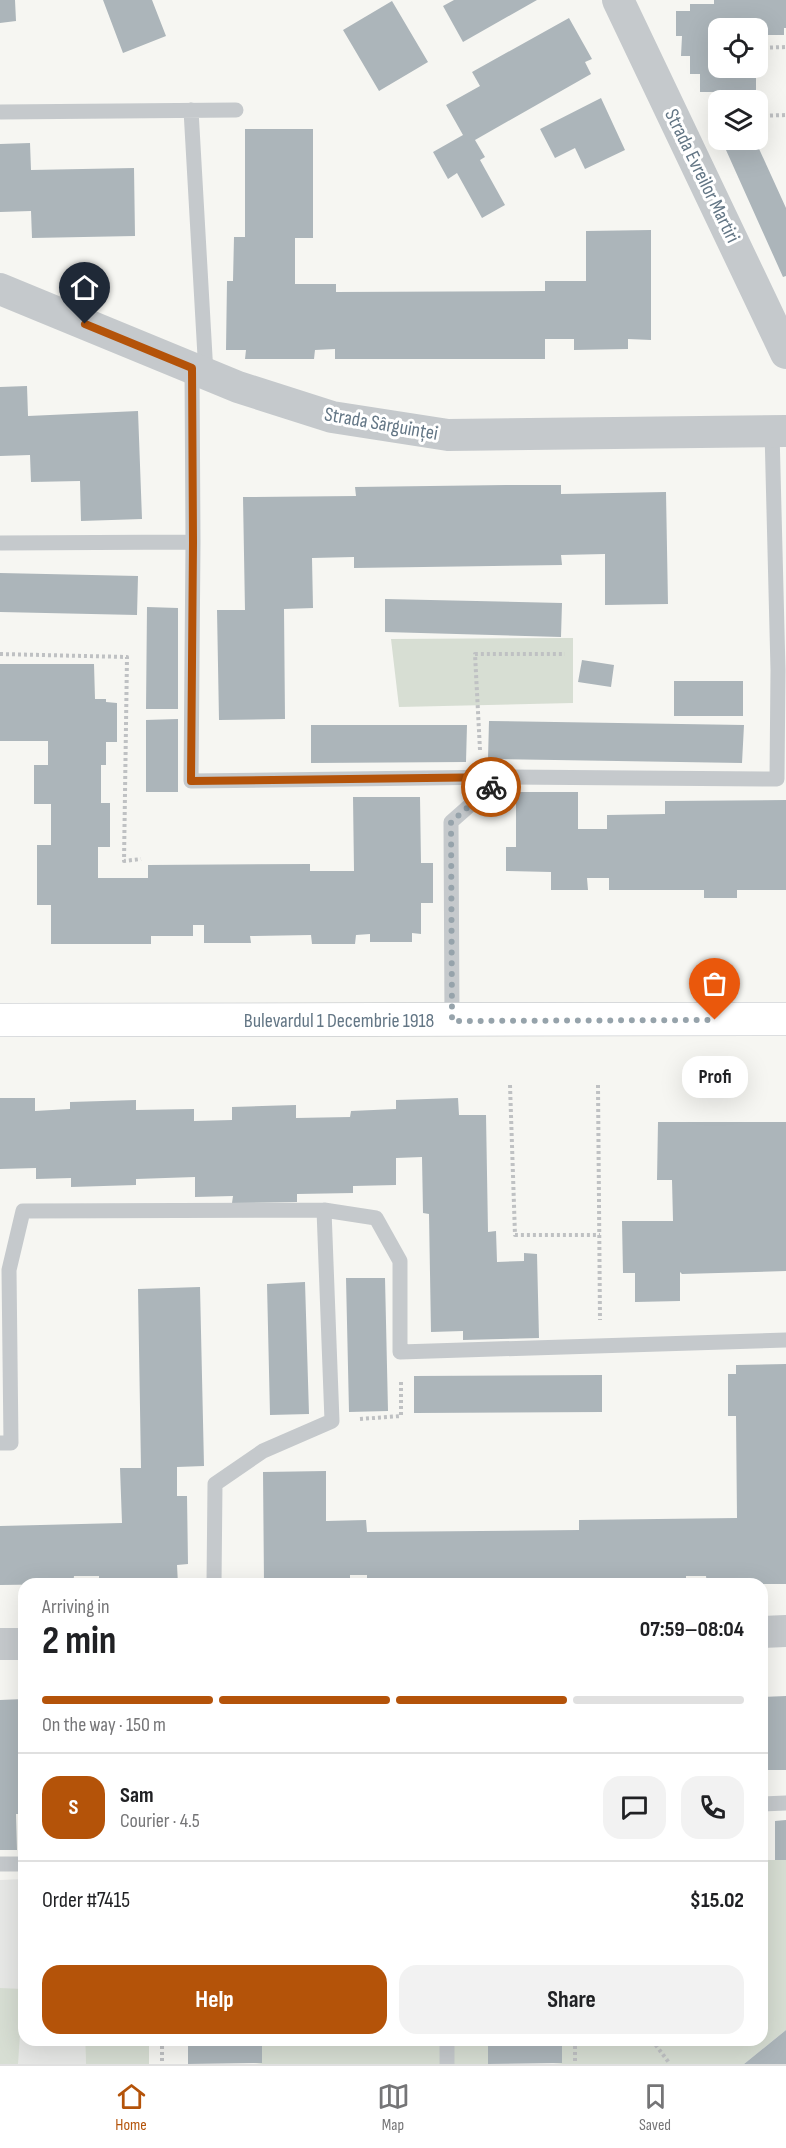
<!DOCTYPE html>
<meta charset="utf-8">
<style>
:root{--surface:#fff;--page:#f2f2f2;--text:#202124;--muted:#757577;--line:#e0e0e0;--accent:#b45309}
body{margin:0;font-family:"Sofia Sans Condensed",sans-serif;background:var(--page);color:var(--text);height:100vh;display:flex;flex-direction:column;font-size:22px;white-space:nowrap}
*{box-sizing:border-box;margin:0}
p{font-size:20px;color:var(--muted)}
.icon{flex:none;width:33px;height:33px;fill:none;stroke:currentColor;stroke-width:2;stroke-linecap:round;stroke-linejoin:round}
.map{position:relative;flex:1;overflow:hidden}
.side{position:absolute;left:18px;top:1578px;width:750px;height:468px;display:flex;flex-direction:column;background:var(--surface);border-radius:18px;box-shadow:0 6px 24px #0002}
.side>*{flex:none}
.tools{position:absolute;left:708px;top:18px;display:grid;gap:12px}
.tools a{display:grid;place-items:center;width:60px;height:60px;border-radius:12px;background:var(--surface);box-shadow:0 6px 24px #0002;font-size:30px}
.pin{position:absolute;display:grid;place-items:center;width:51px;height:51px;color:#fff;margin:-62px -26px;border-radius:50% 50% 50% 0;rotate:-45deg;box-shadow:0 0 6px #0007}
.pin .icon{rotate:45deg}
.courier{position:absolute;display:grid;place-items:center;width:60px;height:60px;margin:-30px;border:4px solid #b45309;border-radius:50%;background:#fff;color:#222;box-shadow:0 2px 8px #0007}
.bubble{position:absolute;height:42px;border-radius:18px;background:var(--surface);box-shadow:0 6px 24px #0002;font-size:20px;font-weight:700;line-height:42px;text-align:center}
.overview em{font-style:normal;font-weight:700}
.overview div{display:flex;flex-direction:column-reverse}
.overview{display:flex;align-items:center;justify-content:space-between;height:102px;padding:0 24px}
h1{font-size:39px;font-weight:700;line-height:45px}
.bar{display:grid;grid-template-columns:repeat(4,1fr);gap:9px 6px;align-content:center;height:72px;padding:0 24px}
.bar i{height:8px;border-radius:4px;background:var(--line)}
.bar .selected{background:var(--accent)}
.bar p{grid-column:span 4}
.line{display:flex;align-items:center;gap:15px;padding:0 24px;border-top:2px solid var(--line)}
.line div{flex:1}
.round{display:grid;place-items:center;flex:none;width:63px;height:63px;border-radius:18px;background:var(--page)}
.action{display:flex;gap:12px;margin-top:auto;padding:12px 24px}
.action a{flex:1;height:69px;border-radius:18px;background:var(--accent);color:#fff;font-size:24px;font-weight:700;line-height:69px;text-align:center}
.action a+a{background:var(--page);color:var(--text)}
.tab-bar{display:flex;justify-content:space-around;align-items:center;height:84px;border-top:2px solid var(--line);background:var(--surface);font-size:16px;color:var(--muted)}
.tab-bar a{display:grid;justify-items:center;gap:3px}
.tab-bar .selected{color:var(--accent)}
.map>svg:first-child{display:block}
</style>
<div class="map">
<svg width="786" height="2064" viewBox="0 0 786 2064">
<rect width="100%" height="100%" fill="#f6f6f2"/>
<!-- built -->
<path fill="#e7e8e6" d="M 24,1879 L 24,2040 L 85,2040 L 86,2064 L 0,2064 L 0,1880 Z"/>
<!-- green -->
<path fill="#d7ded3" d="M 573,638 L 573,703 L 399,707 L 391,639 Z
M 762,1860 L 786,1860 L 786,2030 L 744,2064 L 553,2064 L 562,2063 L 562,2040 L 762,2040 Z
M 0,1988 L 23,1989 L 18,2064 L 0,2064 Z
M 85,2040 L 149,2040 L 149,2064 L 86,2064 Z
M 262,2040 L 488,2040 L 488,2064 L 253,2064 L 262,2063 Z"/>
<!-- building -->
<path fill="#acb5ba" d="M 0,0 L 15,0 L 16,21 L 0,23 Z
M 103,0 L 152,0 L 166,36 L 123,53 Z
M 454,0 L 537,0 L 463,42 L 443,6 Z
M 714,0 L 786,0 L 786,28 L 784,28 L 784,35 L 758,35 L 758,28 L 718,28 L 718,68 L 756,68 L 756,92 L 700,92 L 700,74 L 690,74 L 690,56 L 681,56 L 682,36 L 676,36 L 676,11 L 690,11 L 690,4 L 714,4 Z
M 392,1 L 428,62 L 379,91 L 343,30 Z
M 569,18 L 592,59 L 585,62 L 591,74 L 475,140 L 485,157 L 480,160 L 505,205 L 482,218 L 457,173 L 448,179 L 433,152 L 463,135 L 446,105 L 480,86 L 472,72 Z
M 601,98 L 625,150 L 585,169 L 575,148 L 555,158 L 540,129 Z
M 245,129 L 313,129 L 313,238 L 295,238 L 295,284 L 336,284 L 336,292 L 545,291 L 545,281 L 586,281 L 586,231 L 651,230 L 651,340 L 628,339 L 628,349 L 574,350 L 574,339 L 545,339 L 545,359 L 335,359 L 335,349 L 315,350 L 314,359 L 245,359 L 246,350 L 226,350 L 227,281 L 233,281 L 234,237 L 245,237 Z
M 749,140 L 755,140 L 786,208 L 786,276 L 783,277 L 726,150 Z
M 30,143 L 31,170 L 134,168 L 135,236 L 32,238 L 31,211 L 0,212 L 0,144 Z
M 27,386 L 28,416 L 138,411 L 142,519 L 81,521 L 80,481 L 31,482 L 30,455 L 0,456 L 0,387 Z
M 506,485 L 561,485 L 561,494 L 666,492 L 668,604 L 605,605 L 605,554 L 561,555 L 562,565 L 354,568 L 354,557 L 312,558 L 313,608 L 284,609 L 285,719 L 219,720 L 217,610 L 245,610 L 243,497 L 356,496 L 355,487 Z
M 0,573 L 138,576 L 137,615 L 0,612 Z
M 385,599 L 562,603 L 561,637 L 385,632 Z
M 147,607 L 178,608 L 178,709 L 146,709 Z
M 582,660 L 614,665 L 611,687 L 578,682 Z
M 0,664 L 94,664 L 95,699 L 106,699 L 106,702 L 117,703 L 117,742 L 106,742 L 106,765 L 101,765 L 101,803 L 110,803 L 110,847 L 98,847 L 98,878 L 148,878 L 148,865 L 310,864 L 310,871 L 354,871 L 353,797 L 420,797 L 421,863 L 433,863 L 433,903 L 421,903 L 421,934 L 412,933 L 412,942 L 370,942 L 370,934 L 356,935 L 355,944 L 312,944 L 311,935 L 250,936 L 251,943 L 204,943 L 204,925 L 193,925 L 193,936 L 151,936 L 151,944 L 51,944 L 51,905 L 37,905 L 37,845 L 51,845 L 51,804 L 34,804 L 34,765 L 48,765 L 48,741 L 0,741 Z
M 674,681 L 743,681 L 743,716 L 674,716 Z
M 178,719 L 178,792 L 146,792 L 146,720 Z
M 489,721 L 744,725 L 742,763 L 488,759 Z
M 311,725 L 467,725 L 466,762 L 311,763 Z
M 516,792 L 578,792 L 578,829 L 607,829 L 607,815 L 665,814 L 665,801 L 786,800 L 786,890 L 737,890 L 737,898 L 704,898 L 704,890 L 609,890 L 609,878 L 587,878 L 588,890 L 551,890 L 551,872 L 506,871 L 506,847 L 516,847 Z
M 0,1098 L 35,1098 L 35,1111 L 70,1109 L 70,1102 L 136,1100 L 136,1110 L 194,1109 L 194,1121 L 232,1120 L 232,1107 L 296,1105 L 296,1118 L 350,1117 L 351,1111 L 396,1109 L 396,1100 L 458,1098 L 459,1115 L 486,1115 L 488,1232 L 496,1231 L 497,1262 L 524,1261 L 524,1253 L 537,1254 L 539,1338 L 463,1340 L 463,1331 L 431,1332 L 429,1214 L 423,1213 L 422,1157 L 396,1158 L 396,1185 L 353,1186 L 353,1193 L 297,1194 L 297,1202 L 232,1203 L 233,1196 L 195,1197 L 195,1177 L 136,1179 L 136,1185 L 71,1187 L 71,1178 L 36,1179 L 36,1168 L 0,1169 Z
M 658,1122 L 786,1122 L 786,1271 L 682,1274 L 680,1272 L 680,1301 L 635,1302 L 635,1273 L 623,1273 L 622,1221 L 673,1221 L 672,1180 L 657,1180 Z
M 346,1278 L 385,1278 L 388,1411 L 349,1412 Z
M 305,1282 L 309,1414 L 270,1415 L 267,1284 Z
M 200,1287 L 204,1466 L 177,1467 L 177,1496 L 187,1496 L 188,1564 L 177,1565 L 178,1584 L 99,1584 L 99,1576 L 74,1576 L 73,1584 L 0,1585 L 0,1526 L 122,1523 L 120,1468 L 141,1468 L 138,1289 Z
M 786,1364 L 786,1584 L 707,1584 L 706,1576 L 686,1576 L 686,1584 L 640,1584 L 640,1581 L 579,1581 L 579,1584 L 367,1584 L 367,1575 L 350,1575 L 350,1584 L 264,1583 L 263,1472 L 326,1471 L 326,1521 L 366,1520 L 367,1532 L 579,1530 L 579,1520 L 737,1518 L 736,1416 L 728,1416 L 728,1374 L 736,1374 L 736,1365 Z
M 602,1375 L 602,1412 L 414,1413 L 414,1376 Z
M 786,1696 L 786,1770 L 762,1770 L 762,1697 Z
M 24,1699 L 24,1814 L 16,1814 L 17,1850 L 0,1850 L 0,1700 Z
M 786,1820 L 786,1860 L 775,1860 L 775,1821 Z
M 786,2030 L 786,2064 L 744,2064 Z
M 188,2040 L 262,2040 L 262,2063 L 188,2064 Z
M 488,2040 L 562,2040 L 562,2063 L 488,2064 Z"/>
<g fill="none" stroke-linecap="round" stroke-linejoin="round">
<defs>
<path id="primary" d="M 0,1020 L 786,1019"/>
</defs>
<!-- primary casing -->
<use href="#primary" stroke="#b8bcc0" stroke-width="34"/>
<!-- path -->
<path stroke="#bfc1c3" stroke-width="4" stroke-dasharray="3 3" stroke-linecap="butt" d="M 758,48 L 786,47
M 758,116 L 786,115
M 0,654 L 127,657 L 124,861 L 141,859
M 480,750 L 475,654 L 565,654
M 510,1085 L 515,1235 L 600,1235
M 598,1085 L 600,1320
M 360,1419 L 401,1416 L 401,1380
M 162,2040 L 162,2064
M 575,2040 L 575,2064
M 652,2040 L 670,2064"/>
<!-- lane -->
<path stroke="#c5c9cc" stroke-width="15" d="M 191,110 L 206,374
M 0,112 L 236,110
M 192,368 L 193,542
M 0,543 L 193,542 L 191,781 L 502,777 L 777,779 L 778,670 L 772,431
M 452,1021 L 451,822 L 502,777
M 0,1443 L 11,1443 L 9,1270 L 23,1211 L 324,1210 L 376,1218 L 400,1261 L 400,1352 L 786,1340
M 214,1584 L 215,1484 L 263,1451 L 332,1421 L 324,1210
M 762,1804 L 786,1803
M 0,1864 L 24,1864
M 447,2040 L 447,2064"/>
<!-- street -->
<path stroke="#c5c9cc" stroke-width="32" d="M 618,0 L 786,353
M 0,289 L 238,387 L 332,417 L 448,435 L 786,431
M 762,1632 L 786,1631
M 0,1644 L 24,1644"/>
<!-- primary -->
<use href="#primary" stroke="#fff" stroke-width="33"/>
</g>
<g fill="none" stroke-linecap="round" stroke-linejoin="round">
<!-- done -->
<path stroke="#96a3ab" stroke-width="6" stroke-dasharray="0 10.8" d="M 491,787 L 451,822 L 452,1021 L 715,1020"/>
<!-- route -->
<path stroke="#b45309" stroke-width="8" d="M 85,324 L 192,368 L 193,542 L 191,781 L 502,777 L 491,787"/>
</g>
<g text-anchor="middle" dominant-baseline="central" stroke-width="6" stroke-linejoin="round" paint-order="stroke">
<!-- street labels -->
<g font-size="20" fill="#637685" stroke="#fff">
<text transform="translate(702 176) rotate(64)">Strada Evreilor Martiri</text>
<text transform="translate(381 424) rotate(10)">Strada Sârguinței</text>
<text x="339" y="1021">Bulevardul 1 Decembrie 1918</text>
</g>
</g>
</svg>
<div class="tools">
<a><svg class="icon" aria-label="locate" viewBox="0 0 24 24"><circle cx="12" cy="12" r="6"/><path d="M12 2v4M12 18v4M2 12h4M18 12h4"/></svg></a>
<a><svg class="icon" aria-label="layers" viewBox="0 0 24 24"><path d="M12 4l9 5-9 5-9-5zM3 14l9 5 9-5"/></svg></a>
</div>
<div class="pin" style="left:715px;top:1020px;background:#ea580c"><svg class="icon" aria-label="bag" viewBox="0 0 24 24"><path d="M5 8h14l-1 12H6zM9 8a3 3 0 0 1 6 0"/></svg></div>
<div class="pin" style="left:85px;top:324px;background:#1f2937"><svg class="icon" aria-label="home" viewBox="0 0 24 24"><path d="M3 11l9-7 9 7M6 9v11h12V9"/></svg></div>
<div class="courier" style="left:491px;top:787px"><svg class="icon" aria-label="bike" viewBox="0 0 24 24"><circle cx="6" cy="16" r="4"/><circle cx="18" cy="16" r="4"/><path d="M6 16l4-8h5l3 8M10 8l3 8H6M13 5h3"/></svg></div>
<div class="bubble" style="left:682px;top:1056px;width:66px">Profi</div>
<section class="side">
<div class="overview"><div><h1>2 min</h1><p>Arriving in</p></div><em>07:59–08:04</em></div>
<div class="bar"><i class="selected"></i><i class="selected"></i><i class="selected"></i><i></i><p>On the way · 150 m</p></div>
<div class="line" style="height:108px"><b class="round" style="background:var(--accent);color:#fff">S</b><div><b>Sam</b><p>Courier · 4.5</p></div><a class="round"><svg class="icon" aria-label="chat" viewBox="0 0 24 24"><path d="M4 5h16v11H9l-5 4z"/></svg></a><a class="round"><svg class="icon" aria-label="phone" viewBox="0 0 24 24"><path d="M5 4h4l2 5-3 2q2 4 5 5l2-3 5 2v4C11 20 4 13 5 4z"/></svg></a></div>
<div class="line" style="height:78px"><div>Order #7415</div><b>$15.02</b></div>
<div class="action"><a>Help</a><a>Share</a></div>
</section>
</div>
<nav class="tab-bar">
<a class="selected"><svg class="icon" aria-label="home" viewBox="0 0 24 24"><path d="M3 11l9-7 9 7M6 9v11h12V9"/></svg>Home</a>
<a><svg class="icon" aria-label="map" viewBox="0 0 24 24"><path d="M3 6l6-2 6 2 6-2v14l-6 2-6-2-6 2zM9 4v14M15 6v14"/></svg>Map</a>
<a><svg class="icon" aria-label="saved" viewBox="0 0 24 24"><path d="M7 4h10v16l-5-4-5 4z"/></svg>Saved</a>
</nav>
